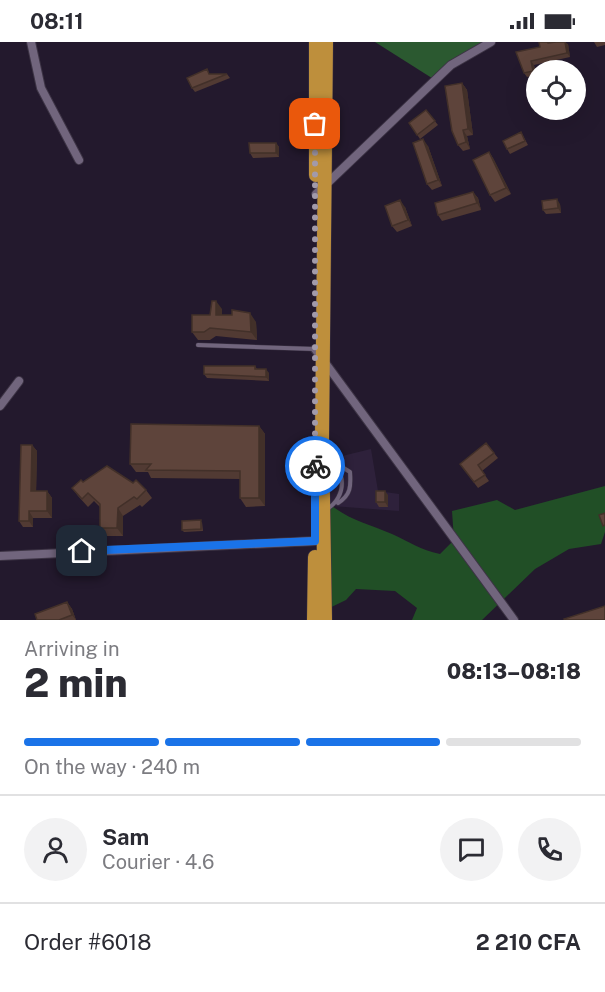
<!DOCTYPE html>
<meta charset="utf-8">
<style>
:root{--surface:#fff;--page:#f2f2f3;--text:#2b2b33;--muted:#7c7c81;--line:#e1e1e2;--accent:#1a73e8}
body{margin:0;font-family:"Public Sans",sans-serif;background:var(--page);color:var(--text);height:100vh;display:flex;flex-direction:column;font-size:22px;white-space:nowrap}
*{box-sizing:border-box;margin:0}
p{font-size:20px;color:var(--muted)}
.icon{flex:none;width:33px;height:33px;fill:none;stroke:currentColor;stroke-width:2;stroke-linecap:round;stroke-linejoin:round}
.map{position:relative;height:578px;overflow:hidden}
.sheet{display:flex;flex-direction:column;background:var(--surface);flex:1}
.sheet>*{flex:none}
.fabs{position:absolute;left:526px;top:18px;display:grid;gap:12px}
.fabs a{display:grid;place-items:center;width:60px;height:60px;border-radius:50%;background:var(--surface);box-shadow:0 6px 24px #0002;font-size:30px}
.pin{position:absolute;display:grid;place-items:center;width:51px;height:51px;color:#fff;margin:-26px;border-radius:12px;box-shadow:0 3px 9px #0006}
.courier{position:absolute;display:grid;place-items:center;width:60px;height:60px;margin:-30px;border:4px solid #1a73e8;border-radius:50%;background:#fff;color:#222;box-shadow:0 2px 8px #0007}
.overview em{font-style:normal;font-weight:800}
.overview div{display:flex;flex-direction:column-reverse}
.overview{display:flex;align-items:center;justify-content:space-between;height:102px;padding:0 24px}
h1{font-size:39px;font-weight:800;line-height:45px}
.bar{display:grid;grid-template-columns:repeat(4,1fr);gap:9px 6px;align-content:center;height:72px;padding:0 24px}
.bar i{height:8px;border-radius:4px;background:var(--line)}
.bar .on{background:var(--accent)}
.bar p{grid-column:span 4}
.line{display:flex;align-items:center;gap:15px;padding:0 24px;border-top:2px solid var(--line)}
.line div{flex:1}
.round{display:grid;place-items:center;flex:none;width:63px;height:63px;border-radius:32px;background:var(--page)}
.status{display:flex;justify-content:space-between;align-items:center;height:42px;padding:0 30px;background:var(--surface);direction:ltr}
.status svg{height:16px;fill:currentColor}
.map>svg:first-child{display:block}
</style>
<div class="status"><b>08:11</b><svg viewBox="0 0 49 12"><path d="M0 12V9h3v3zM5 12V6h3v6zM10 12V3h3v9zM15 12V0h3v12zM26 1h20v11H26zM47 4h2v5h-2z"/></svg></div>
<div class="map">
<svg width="605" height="578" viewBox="0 0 605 578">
<rect width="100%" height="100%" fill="#23192d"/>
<!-- built -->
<path fill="#2e213b" d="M 318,395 L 338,415 L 371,407 L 378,449 L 399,452 L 399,469 L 332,464 L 318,473 Z"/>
<!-- green -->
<path fill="#214f26" d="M 605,444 L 605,490 L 601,502 L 569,507 L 535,527 L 482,578 L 412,578 L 417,566 L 395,549 L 356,547 L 346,558 L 317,572 L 318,473 L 332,464 C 350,478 371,483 392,492 C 410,500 420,508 440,512 L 454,498 L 452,469 L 497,458 L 515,468 Z"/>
<!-- forest -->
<path fill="#2b5930" d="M 375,0 L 491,0 L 435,38 Z"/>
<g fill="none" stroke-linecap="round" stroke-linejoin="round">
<defs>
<path id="lane" d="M 198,303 L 315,307
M 326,416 C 347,426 347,455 327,467
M 334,420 L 350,430 C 351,444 351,453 338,461"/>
<path id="street" d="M 31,0 L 41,46 L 79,118
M 316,152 L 451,23 L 491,0
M 315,307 L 514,578
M 0,364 L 19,339
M 0,514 L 315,499"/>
<path id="primary" d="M 316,133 L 316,0
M 314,578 L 315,515
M 325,578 L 322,396 L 326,0"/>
</defs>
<!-- lane casing -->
<use href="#lane" stroke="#3d3445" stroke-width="5"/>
<!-- street casing -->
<use href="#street" stroke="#3d3445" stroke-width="10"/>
<!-- primary casing -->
<use href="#primary" stroke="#3d3445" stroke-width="15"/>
<!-- lane -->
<use href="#lane" stroke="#71657d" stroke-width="4"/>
<!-- street -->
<use href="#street" stroke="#71657d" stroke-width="8"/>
<!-- primary -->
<use href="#primary" stroke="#be8f3c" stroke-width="14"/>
</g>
<!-- wall -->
<path fill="#513a33" d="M 539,0 L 549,0 L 549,1 L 568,2 L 570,15 L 534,23 L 536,33 L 527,35 L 524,31 L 540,5 Z
M 594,0 L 605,0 L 605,3 L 597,5 Z
M 210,32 L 227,32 L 230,36 L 195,50 L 192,46 Z
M 462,41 L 467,48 L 473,93 L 467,94 L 470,107 L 463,109 L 458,103 Z
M 426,68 L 438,83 L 420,97 L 409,81 Z
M 521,90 L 528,103 L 510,112 L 507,107 Z
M 276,101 L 279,105 L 279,115 L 253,116 L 250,111 Z
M 428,104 L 442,144 L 432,148 L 427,142 Z
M 489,110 L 493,116 L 511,152 L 495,160 L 490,153 Z
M 473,150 L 478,156 L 481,168 L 442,179 L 438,173 Z
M 560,162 L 561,171 L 546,172 L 543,168 Z
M 405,165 L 412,184 L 397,190 L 392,184 Z
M 222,267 L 222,273 L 256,280 L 257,298 L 216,294 L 210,298 L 198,298 L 192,290 L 210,273 Z
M 255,324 L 257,327 L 269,331 L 269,339 L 207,336 L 204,332 Z
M 259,384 L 265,392 L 265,464 L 246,465 L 240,456 L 240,437 L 151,436 L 148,430 L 136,430 L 130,422 Z
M 32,403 L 37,409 L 36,449 L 47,449 L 52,456 L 52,476 L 33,476 L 33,485 L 23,485 L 19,479 Z
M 494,411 L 498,416 L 482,429 L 489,439 L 478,446 L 460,422 Z
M 83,440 L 133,441 L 146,448 L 152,456 L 142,465 L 140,463 L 123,474 L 123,494 L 106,494 L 100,486 L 100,465 L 94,459 L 88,465 L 78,454 L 72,446 Z
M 388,453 L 388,465 L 379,465 L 376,460 Z
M 202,480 L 203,489 L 184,490 L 182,488 Z
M 67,560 L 72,567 L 76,578 L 37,578 Z"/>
<!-- shaded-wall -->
<path fill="#423029" d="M 565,0 L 568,2 L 570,15 L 567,11 Z
M 531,19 L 534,23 L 536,33 L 533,29 Z
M 462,41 L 467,48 L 473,93 L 468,87 Z
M 463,88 L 467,94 L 470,107 L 466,100 Z
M 423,97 L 428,104 L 442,144 L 438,138 Z
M 276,101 L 279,105 L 279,115 L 276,111 Z
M 489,110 L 493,116 L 511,152 L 506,146 Z
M 473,150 L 478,156 L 481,168 L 477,161 Z
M 557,157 L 560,162 L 561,171 L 558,166 Z
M 400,158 L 405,165 L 412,184 L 408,178 Z
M 216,259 L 222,267 L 222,282 L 216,273 Z
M 250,271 L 256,280 L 257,298 L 251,290 Z
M 266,327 L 269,331 L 269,339 L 266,335 Z
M 259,384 L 265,392 L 265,464 L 259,456 Z
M 32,403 L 37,409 L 36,456 L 31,449 Z
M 47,449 L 52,456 L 52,476 L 47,469 Z
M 385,449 L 388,453 L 388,465 L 385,460 Z
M 118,466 L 123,474 L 123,494 L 117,486 Z
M 29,469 L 33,476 L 33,485 L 29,479 Z
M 67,560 L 72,567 L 76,578 L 72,573 Z"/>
<!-- building -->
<path fill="#5e443b" stroke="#423029" stroke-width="1.5" d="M 539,0 L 547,0 L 548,1 L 556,0 L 565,0 L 567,11 L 531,19 L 533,29 L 524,31 L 516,10 L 540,5 Z
M 207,27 L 209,32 L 227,32 L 192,46 L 187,36 Z
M 462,41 L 468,87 L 463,88 L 466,100 L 458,103 L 452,89 L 445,44 Z
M 426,68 L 435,79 L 417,93 L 409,81 Z
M 521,90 L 525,99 L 507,107 L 503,99 Z
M 423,97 L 438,138 L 427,142 L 413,101 Z
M 249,101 L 276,101 L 276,111 L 250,111 Z
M 489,110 L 506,146 L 490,153 L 473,118 Z
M 473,150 L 477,161 L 438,173 L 435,161 Z
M 557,157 L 558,166 L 543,168 L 542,159 Z
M 400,158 L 408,178 L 392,184 L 385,164 Z
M 212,259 L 216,259 L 216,273 L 232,273 L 232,268 L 250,271 L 251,290 L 210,286 L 204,290 L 192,290 L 192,273 L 210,273 Z
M 204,324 L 255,324 L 255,327 L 266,327 L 266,335 L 204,332 Z
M 131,382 L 259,384 L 259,456 L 240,456 L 240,429 L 146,428 L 151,422 L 130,422 Z
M 486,401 L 494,411 L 478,423 L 485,433 L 474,440 L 460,422 Z
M 21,403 L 32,403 L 31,449 L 47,449 L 47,469 L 29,469 L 29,479 L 19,479 Z
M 107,424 L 133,441 L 136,438 L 146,448 L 137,457 L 134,455 L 118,466 L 117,486 L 100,486 L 100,462 L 88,451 L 82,457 L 72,446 L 81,438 L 83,440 Z
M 376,449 L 385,449 L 385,460 L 376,460 Z
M 605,471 L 605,483 L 603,484 L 599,473 Z
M 201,478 L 201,487 L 182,488 L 182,479 Z
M 67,560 L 72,573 L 59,578 L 37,578 L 35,572 Z
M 605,564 L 605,578 L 565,578 L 564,577 Z"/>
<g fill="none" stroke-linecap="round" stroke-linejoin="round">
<!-- done -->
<path stroke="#a29aaa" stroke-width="6" stroke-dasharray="0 10.8" d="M 315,424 L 315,82"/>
<!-- route -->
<path stroke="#1a73e8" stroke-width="8" d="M 82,509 L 315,499 L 315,424"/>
</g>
</svg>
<div class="fabs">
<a><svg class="icon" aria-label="locate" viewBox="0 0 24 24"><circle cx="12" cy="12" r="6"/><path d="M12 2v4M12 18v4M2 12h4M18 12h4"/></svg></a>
</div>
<div class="pin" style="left:315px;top:82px;background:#ea580c"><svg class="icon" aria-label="bag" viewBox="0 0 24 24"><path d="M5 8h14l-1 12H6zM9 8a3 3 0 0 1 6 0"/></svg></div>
<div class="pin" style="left:82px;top:509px;background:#1f2937"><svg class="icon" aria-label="home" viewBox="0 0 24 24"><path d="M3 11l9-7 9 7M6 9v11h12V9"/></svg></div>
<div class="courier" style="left:315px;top:424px"><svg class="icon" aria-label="bike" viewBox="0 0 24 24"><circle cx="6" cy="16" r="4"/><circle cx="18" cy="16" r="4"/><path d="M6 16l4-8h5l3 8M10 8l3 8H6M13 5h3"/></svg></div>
</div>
<section class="sheet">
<div class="overview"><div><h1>2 min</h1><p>Arriving in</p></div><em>08:13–08:18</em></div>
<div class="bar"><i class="on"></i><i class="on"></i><i class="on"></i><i></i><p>On the way · 240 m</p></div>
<div class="line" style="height:108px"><a class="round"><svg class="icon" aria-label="person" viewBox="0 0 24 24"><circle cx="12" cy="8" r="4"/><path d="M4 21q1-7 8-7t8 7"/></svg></a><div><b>Sam</b><p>Courier · 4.6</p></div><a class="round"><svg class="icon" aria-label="chat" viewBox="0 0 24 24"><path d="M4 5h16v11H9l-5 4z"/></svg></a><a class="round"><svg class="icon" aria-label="phone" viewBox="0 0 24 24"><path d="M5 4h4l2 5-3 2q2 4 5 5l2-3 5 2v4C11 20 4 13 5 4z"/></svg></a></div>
<div class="line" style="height:78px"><div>Order #6018</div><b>2 210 CFA</b></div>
</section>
